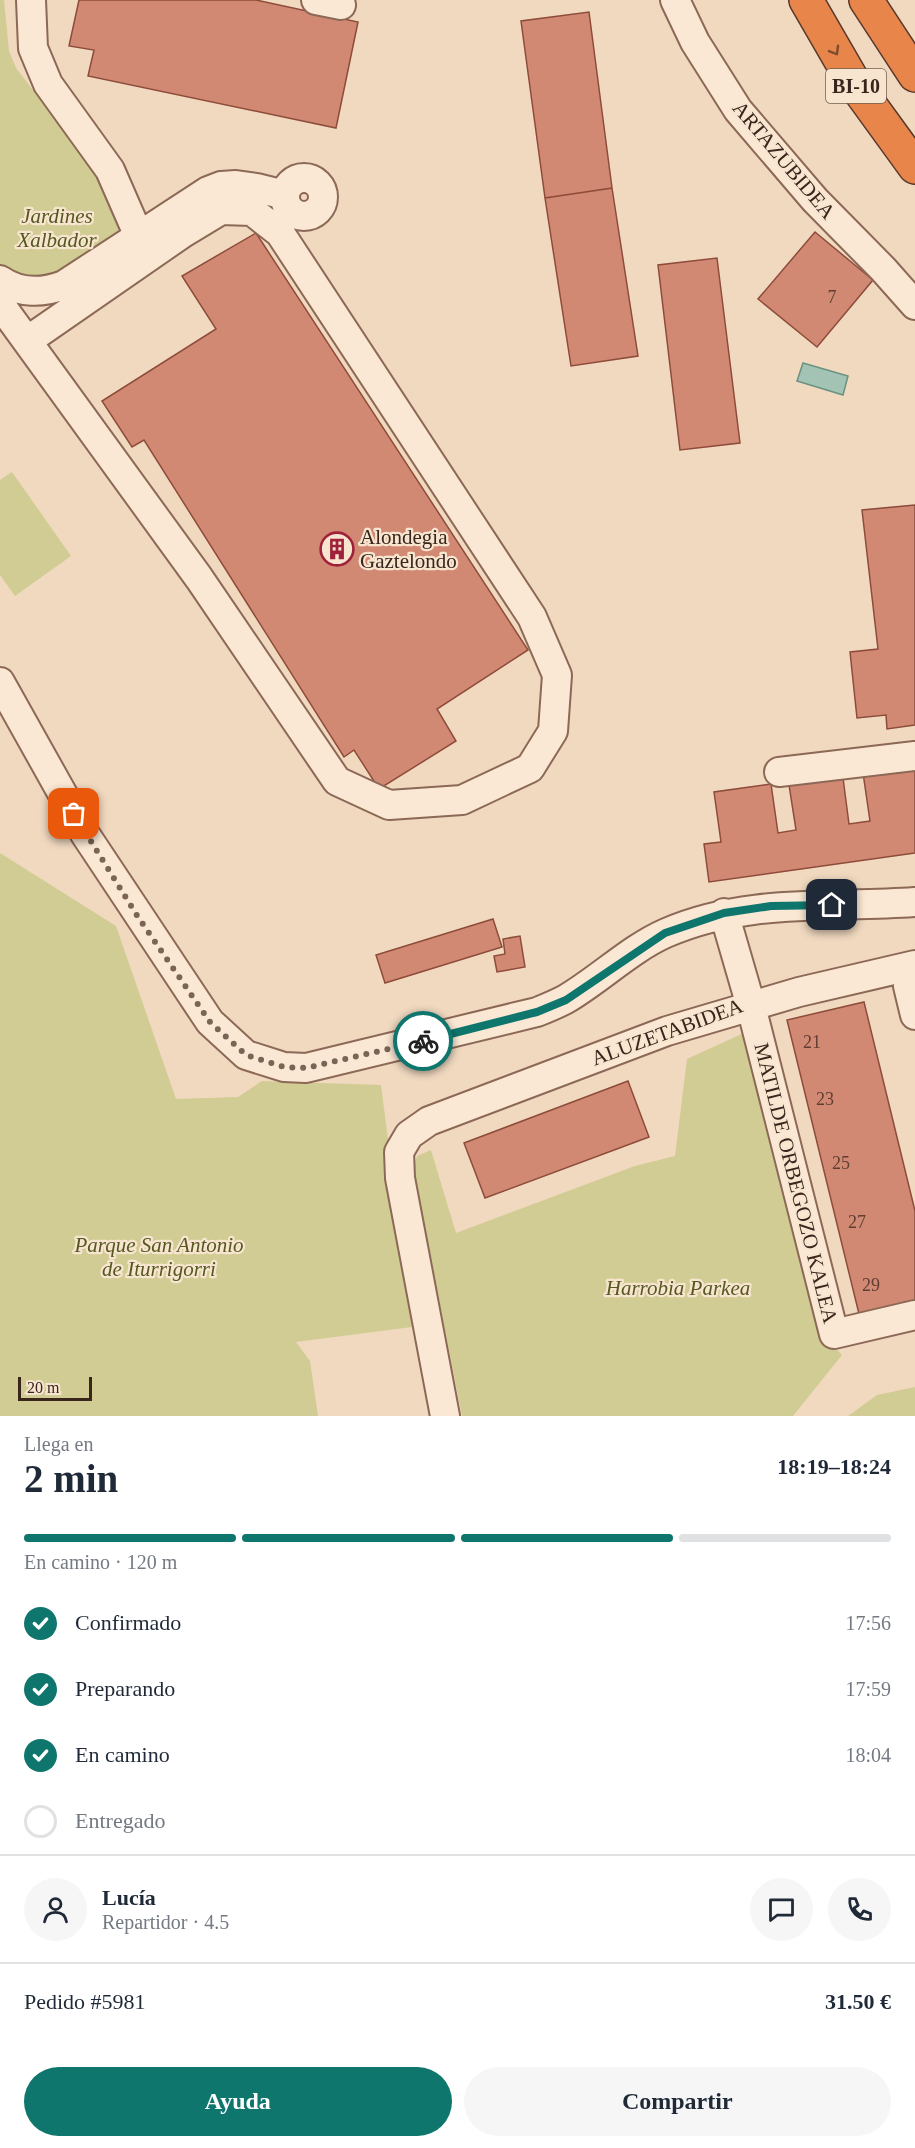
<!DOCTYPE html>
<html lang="es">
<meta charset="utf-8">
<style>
:root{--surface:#fff;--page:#f6f6f7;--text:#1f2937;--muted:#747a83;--line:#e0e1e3;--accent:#0f766e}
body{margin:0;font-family:"Times New Roman",serif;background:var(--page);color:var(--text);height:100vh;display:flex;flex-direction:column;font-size:22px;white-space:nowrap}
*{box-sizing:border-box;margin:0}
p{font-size:20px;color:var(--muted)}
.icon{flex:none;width:33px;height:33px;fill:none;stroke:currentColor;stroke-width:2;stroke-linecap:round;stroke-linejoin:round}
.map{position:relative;height:1416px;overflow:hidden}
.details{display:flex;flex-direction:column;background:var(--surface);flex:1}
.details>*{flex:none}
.scale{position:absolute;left:18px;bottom:15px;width:74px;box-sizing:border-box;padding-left:6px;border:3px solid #3a251c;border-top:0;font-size:16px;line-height:21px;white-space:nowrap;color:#3a251c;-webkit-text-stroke:4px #f8e5d0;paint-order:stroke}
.pin{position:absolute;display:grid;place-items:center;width:51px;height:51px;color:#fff;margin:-26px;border-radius:12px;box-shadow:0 3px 9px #0006}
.courier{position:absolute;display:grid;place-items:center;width:60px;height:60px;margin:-30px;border:4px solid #0f766e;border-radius:50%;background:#fff;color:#222;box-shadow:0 2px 8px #0007}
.head em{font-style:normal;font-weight:700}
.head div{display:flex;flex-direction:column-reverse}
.head{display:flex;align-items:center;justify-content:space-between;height:102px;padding:0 24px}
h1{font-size:39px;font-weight:700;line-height:45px}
.bar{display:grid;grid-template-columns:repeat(4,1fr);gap:9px 6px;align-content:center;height:72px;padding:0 24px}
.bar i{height:8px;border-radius:4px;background:var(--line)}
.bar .active{background:var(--accent)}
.bar p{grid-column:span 4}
.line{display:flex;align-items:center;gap:15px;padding:0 24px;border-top:2px solid var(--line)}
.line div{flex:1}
.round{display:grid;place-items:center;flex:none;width:63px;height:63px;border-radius:32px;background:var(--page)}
ol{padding:0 24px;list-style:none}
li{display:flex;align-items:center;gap:18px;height:66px}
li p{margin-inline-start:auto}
li .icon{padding:6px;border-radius:50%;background:var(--accent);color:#fff;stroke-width:4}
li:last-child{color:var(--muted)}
li i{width:33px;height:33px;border:3px solid var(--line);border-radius:50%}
.primary-button{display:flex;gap:12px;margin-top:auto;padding:12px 24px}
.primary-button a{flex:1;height:69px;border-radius:36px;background:var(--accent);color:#fff;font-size:24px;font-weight:700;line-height:69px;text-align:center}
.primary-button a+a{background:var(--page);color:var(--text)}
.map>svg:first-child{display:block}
</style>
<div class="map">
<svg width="915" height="1416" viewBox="0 0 915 1416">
<rect width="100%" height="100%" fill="#f1d9c0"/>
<!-- green -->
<path fill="#d0cc93" d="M 0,0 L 4,0 L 9,51 L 16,68 L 90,164 L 131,251 L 41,304 L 20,306 L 0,273 Z
M 12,472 L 71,556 L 15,596 L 0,575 L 0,480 Z
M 0,853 L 116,926 L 176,1099 L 238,1097 L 262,1081 L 381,1085 L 412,1327 L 296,1342 L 310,1361 L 318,1416 L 0,1416 Z
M 746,1032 L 828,1340 L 842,1355 L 793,1416 L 462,1416 L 413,1168 L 417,1156 L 431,1150 L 456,1233 L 635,1166 L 675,1156 L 687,1059 Z
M 915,1387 L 915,1416 L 848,1416 L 877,1395 Z"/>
<!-- water -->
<path fill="#a3c3b4" stroke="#699280" stroke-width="1.5" d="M 803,363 L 848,376 L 843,395 L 797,381 Z"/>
<!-- building -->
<path fill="#d28973" stroke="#8d4c3a" stroke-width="1.5" d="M 79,0 L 256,0 L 358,22 L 336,128 L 88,76 L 94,50 L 69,46 Z
M 589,12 L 612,188 L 545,198 L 521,21 Z
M 612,188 L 638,356 L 571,366 L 545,198 Z
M 815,232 L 873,280 L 817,347 L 758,299 Z
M 256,233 L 528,650 L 437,709 L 456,741 L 379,789 L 354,750 L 344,757 L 144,440 L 132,447 L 102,401 L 216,329 L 182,276 Z
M 717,258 L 740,443 L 680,450 L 658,265 Z
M 915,505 L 915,725 L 887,729 L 886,715 L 857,718 L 850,652 L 878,649 L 862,510 Z
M 915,766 L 915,853 L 709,882 L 704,844 L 721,842 L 714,792 L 771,784 L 778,833 L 796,830 L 789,785 L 843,778 L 849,824 L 870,821 L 863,773 Z
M 493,919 L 502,947 L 385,983 L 376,955 Z
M 520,936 L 525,967 L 497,972 L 494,956 L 505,954 L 503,939 Z
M 864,1002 L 915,1211 L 915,1309 L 861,1322 L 787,1020 Z
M 628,1081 L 649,1137 L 485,1198 L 464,1143 Z"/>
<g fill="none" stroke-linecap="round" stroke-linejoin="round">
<defs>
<path id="minor" d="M 31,0 L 33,48 L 48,84 L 110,170 L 134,225
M 316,0 L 341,5
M 675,0 L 695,42 L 738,110 L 815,200 L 883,269 L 915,305
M285 197a19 19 0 1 1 38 0a19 19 0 1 1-38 0Z
M 0,280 C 20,294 43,293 64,285 L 208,191 L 221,186 L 236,185 L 257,188 L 285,195
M 0,304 L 199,578 L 337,781 L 389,805 L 462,800 L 530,768 L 553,731 L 557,675 L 532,617 L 280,233 L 252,211 L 221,210 L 183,233 L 27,341
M 0,682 L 85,834 L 210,1022 L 246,1055 L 284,1067 L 306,1068 L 537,1012 C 547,1008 557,1004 566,999 C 600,979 630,949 666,933 C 746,898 830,908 915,902
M 779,772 L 915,756
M 724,913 L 751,1006
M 908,986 L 915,1015
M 755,1022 L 834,1334 L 915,1315
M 445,1416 L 400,1178 L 399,1152 L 409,1135 L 429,1121 L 667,1031 L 799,992 L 915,965"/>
<path id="highway" d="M 806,0 L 854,83 L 915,167
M 866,0 L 915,75"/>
</defs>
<!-- minor casing -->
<use href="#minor" stroke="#8c6956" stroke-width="32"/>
<!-- highway casing -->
<use href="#highway" stroke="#59382b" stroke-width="36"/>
<!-- minor -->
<use href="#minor" stroke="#fbe8d4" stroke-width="28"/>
<!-- highway -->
<use href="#highway" stroke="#e7854a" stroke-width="33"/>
</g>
<!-- one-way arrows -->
<defs><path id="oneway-chevron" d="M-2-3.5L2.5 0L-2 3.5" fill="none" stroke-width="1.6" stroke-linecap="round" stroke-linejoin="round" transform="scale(1.5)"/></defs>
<use stroke="#7f4b2e" href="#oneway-chevron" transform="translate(835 51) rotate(60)"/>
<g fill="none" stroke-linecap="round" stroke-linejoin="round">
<!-- done -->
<path stroke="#7a6455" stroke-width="6" stroke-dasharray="0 10.8" d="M 74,814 L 138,917 L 210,1022 L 246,1055 L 284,1067 L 306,1068 L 423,1041"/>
<!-- route -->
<path stroke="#0f766e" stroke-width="8" d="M 423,1041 L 537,1012 L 566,1000 L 665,933 L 724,913 L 771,906 L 832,905"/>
</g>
<!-- icons -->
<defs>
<symbol id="building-ring" viewBox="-11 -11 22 22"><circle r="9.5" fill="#f8e5d0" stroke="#9f223a" stroke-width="1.5"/><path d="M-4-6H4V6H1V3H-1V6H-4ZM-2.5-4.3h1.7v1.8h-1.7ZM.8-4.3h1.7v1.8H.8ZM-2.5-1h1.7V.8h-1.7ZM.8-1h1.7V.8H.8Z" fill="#9f223a"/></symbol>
</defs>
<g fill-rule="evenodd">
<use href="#building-ring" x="318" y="530" width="38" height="38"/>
</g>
<g text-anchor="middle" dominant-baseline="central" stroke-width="4.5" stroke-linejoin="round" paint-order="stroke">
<!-- number labels -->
<g font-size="18" fill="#603e32">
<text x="832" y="297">7</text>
<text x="812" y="1042">21</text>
<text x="825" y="1099">23</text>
<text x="841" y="1163">25</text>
<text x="857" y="1222">27</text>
<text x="871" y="1285">29</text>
</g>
<!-- shield labels -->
<rect fill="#f8e5d0" stroke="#735f52" stroke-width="1.5" x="826" y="69" width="60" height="34" rx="4.5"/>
<g font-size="20" font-weight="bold" fill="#3a251c">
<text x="856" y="86">BI-10</text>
</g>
<!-- street labels -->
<g font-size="21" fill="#3a251c" stroke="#f8e5d0">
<text transform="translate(784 160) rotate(50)">ARTAZUBIDEA</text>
<text transform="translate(667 1032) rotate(-20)">ALUZETABIDEA</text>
<text transform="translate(796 1183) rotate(76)">MATILDE ORBEGOZO KALEA</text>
</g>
<!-- park labels -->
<g font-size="21" font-style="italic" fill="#555821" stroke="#f8e5d0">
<text x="57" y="216">Jardines<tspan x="57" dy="24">Xalbador</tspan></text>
<text x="159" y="1245">Parque San Antonio<tspan x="159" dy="24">de Iturrigorri</tspan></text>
<text x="678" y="1288">Harrobia Parkea</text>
</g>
<!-- poi labels -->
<g font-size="21" fill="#3a251c" stroke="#f8e5d0" text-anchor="start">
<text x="360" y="537">Alondegia<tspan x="360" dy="24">Gaztelondo</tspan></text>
</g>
</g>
</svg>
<div class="scale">20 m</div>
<div class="pin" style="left:74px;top:814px;background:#ea580c"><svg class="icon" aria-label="bag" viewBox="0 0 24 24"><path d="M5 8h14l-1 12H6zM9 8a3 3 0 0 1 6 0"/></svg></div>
<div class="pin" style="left:832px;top:905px;background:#1f2937"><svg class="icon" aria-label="home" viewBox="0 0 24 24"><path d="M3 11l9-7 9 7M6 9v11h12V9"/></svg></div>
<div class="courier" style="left:423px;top:1041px"><svg class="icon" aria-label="bike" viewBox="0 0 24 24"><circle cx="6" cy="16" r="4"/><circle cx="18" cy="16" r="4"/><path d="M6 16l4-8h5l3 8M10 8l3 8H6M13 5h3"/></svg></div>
</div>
<section class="details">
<div class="head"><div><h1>2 min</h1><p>Llega en</p></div><em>18:19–18:24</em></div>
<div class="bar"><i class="active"></i><i class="active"></i><i class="active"></i><i></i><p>En camino · 120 m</p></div>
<ol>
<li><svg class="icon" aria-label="check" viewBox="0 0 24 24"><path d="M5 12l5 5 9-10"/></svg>Confirmado<p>17:56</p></li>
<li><svg class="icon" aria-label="check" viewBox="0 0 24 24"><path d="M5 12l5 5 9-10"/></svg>Preparando<p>17:59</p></li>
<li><svg class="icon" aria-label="check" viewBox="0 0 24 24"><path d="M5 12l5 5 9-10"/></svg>En camino<p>18:04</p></li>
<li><i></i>Entregado</li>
</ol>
<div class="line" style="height:108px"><a class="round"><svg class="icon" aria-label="person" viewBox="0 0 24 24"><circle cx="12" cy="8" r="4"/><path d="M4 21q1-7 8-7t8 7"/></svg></a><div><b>Lucía</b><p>Repartidor · 4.5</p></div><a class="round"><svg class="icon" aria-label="chat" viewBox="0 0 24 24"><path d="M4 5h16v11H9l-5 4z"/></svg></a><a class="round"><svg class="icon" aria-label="phone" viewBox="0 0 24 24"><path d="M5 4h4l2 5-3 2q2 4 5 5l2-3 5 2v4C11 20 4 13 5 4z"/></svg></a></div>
<div class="line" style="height:78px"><div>Pedido #5981</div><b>31.50 €</b></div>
<div class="primary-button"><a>Ayuda</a><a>Compartir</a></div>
</section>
